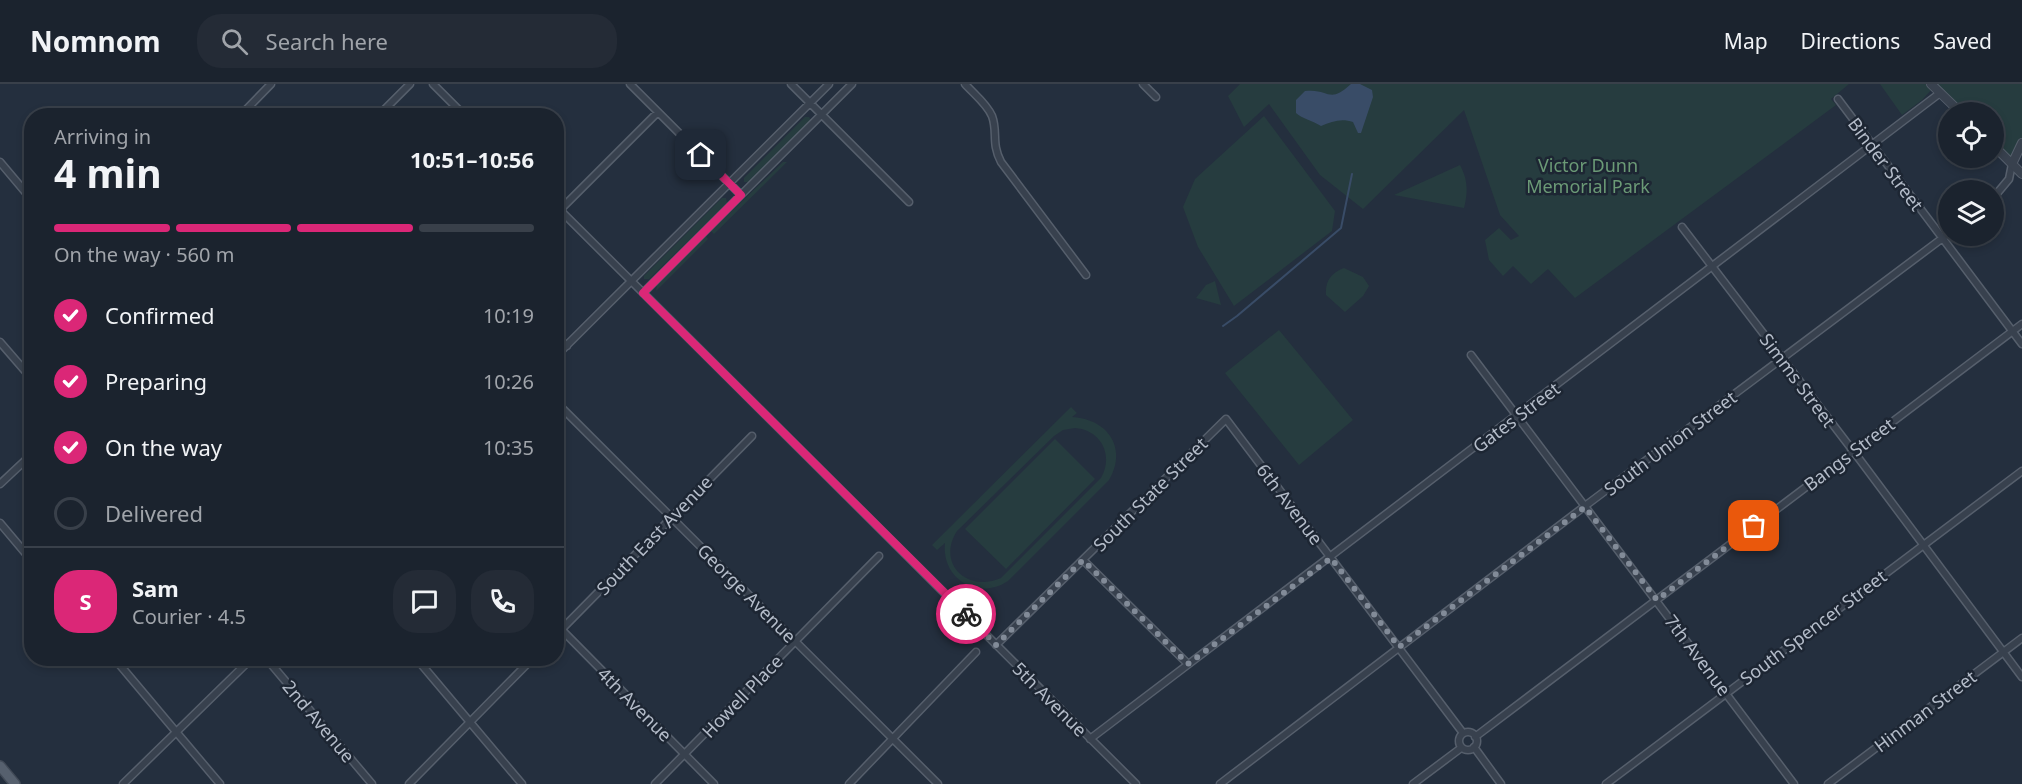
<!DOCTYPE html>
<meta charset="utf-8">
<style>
:root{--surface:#1b232e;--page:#242b36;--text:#f1f3f6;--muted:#a0a4aa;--line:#39404a;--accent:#db2777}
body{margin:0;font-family:"Noto Sans",sans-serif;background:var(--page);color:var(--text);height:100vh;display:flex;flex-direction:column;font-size:22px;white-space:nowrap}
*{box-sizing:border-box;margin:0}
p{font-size:20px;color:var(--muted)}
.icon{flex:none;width:33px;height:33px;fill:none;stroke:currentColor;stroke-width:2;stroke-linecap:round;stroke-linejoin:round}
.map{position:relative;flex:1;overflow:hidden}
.sheet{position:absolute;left:24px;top:24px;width:540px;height:558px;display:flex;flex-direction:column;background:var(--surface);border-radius:24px;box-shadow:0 3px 9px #0003,0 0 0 2px var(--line)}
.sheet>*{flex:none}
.buttons{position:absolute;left:1938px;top:18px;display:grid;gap:12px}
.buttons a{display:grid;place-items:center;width:66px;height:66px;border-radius:50%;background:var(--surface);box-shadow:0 3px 9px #0003,0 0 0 2px var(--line);font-size:30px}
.pin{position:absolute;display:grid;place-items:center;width:51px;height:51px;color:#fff;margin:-26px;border-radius:12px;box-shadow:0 3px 9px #0006}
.courier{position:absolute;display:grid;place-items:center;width:60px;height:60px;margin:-30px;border:4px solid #db2777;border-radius:50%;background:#fff;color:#222;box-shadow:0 2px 8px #0007}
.summary em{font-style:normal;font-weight:700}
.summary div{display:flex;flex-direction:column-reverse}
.summary{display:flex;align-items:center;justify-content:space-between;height:102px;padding:0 30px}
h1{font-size:39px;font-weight:700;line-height:45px}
.bar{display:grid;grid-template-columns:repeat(4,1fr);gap:9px 6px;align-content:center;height:72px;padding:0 30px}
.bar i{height:8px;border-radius:4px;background:var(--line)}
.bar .active{background:var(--accent)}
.bar p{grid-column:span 4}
.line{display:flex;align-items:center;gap:15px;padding:0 30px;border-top:2px solid var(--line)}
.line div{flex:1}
.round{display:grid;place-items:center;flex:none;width:63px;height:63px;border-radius:24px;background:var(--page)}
ol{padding:0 30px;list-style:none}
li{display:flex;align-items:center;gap:18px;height:66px}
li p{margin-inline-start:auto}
li .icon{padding:6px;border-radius:50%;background:var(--accent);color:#fff;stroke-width:4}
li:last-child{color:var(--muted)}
li i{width:33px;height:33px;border:3px solid var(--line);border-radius:50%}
header{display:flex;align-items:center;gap:36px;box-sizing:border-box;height:84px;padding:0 30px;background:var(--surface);border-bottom:2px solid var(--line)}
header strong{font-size:28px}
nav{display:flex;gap:33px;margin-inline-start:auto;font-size:21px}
.search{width:420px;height:54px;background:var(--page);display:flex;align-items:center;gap:15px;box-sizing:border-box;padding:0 21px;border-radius:24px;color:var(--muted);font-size:22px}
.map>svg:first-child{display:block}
</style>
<header>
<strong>Nomnom</strong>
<div class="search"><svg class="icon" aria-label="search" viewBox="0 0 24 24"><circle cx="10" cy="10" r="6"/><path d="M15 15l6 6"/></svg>Search here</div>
<nav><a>Map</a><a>Directions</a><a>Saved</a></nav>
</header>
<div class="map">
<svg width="2022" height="700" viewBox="0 0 2022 700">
<rect width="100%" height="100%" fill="#242f3e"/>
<!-- green -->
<path fill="#263c3f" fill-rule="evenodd" d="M 1240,0 L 1849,0 L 1831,15 L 1836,21 L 1575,214 L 1548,185 L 1531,200 L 1513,182 L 1503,192 L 1489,176 L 1485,156 L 1499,144 L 1511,156 L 1519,152 L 1500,131 L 1464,26 L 1363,125 L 1320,91 L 1269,20 L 1244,43 L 1228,12 Z
M 1880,0 L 2022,0 L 2022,60 L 2012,80 L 1994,63 L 1994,28 L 1957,28 L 1932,5 L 1922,16 L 1902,31 Z
M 1264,32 L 1335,127 L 1332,147 L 1234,222 L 1198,163 L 1183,123 L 1195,95 Z
M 805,33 L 809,33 L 811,36 L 748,98 L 744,98 L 744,94 Z
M 783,78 L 787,78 L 714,150 L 711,147 Z
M 1460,81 C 1468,96 1468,108 1464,124 L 1394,111 Z
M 722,114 L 726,114 L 727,119 L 649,195 L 644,195 L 644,192 Z
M 706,152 L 708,155 L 656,207 L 657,201 Z
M 1344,184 L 1363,193 L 1369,202 L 1363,212 L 1345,228 L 1326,211 C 1325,197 1331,189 1344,184 Z
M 1215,197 L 1221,221 L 1196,214 L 1206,201 Z
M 1279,246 L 1353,336 L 1299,381 L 1225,289 Z
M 1071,323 L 1077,329 L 1072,333 C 1107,335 1128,363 1109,396 L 1008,497 C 978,517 941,495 945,459 L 937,466 L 932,461 ZM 1075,344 C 1101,346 1114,371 1101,394 L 1001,494 C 968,509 936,480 957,447 L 1054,352 L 1063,346 Z
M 1055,355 L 1095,395 L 1006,485 L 965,445 Z"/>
<!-- water -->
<path fill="#394c67" d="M 1351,0 L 1360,0 L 1372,6 L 1373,13 L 1361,49 L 1358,49 L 1353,38 C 1342,34 1332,37 1321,42 C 1313,37 1301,34 1296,29 L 1296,16 L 1305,7 C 1330,4 1328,21 1351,0 Z"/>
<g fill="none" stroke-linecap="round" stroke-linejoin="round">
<!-- stream -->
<path stroke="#394c67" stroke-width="2" d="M 1223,242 L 1237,232 L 1341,144 L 1352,90"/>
<defs>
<path id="minor" d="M 433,0 L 465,32
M 630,0 L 741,111
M 791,0 L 909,118
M 965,0 C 974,10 987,20 992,32 C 998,48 991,59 1001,78 L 1086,191
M 1143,0 L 1156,13
M 1838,15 L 2022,260
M 240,32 L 271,0
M 378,32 L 410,0
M 0,78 L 32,116
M 1994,113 L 2009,95 L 2012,80
M 556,122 L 1136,700
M 560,126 L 658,28
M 1682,143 L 1860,376 L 2022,593
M 643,209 L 852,0
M 556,252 L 567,262
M 0,258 L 32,295
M 1471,271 L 1794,700
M 556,272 L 829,0
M 556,318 L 938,700
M 0,400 L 32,370
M 0,439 L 32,477
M 1083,476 L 1188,580
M 556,540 L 714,700
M 556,551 L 752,352
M 996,561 L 1226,335 L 1463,649
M 114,574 L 220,700
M 266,574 L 372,700
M 416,574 L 522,700
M1459 657a9 9 0 1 1 18 0a9 9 0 1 1-18 0Z
M 1475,653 L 2022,240
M 1090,655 L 1940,9
M 1474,663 L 1501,700
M 123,700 L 252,574
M 409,700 L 533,574
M 655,700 L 879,472
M 849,700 L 976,568
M 1220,700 L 1585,422 L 1948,150
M 1413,700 L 1461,664
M 1606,700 L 2022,387
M 1828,700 L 2022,554"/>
<path id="tertiary" d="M 1931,0 L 1960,28
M 1994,62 L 2022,90
M 2012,80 L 2022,59"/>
<path id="primary" d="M 0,682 L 15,700"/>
</defs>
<!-- minor casing -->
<use href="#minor" stroke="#565f6c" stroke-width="9"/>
<!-- tertiary casing -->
<use href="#tertiary" stroke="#565f6c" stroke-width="10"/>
<!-- primary casing -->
<use href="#primary" stroke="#414a57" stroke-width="12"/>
<!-- minor -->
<use href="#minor" stroke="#38414e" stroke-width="6"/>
<!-- tertiary -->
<use href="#tertiary" stroke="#38414e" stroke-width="8"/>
<!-- primary -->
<use href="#primary" stroke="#56606e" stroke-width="9"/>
</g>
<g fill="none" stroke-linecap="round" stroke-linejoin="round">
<!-- done -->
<path stroke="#828b98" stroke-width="6" stroke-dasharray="0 10.8" d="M 966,530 L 996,561 L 1083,476 L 1188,580 L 1331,474 L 1399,563 L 1585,423 L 1657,516 L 1754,442"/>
<!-- route -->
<path stroke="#db2777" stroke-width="8" d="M 701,71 L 741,111 L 643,209 L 966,530"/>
</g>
<g text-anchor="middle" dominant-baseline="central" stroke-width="5" stroke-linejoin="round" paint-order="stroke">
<!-- street labels -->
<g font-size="18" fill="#b4bcc9" stroke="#1d2633">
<text transform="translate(1886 80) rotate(53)">Binder Street</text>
<text transform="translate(1798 296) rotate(53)">Simms Street</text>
<text transform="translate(1516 333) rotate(-37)">Gates Street</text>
<text transform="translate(1670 359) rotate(-37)">South Union Street</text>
<text transform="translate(1849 370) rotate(-37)">Bangs Street</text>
<text transform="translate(1150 410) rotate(-45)">South State Street</text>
<text transform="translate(1290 420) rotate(53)">6th Avenue</text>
<text transform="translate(654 451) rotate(-46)">South East Avenue</text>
<text transform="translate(747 509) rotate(45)">George Avenue</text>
<text transform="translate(1813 543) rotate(-37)">South Spencer Street</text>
<text transform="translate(1698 571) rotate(53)">7th Avenue</text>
<text transform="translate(742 612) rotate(-46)">Howell Place</text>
<text transform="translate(1050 615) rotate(45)">5th Avenue</text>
<text transform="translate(635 620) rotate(45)">4th Avenue</text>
<text transform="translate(1925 627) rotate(-37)">Hinman Street</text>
<text transform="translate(319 637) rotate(50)">2nd Avenue</text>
</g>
<!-- park labels -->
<g font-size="18" fill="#6b9a76" stroke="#1d2633">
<text x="1588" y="81">Victor Dunn<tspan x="1588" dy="21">Memorial Park</tspan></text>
</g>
</g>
</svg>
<div class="buttons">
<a><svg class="icon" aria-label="locate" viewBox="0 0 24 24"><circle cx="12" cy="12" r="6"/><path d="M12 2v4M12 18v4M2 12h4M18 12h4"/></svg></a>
<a><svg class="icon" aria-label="layers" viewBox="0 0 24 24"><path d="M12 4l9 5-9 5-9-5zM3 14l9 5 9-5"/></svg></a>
</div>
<div class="pin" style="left:1754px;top:442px;background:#ea580c"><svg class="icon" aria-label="bag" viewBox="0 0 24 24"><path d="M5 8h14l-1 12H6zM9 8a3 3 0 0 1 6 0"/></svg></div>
<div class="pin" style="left:701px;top:71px;background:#1f2937"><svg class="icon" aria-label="home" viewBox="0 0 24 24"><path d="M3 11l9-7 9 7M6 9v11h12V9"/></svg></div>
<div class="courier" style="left:966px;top:530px"><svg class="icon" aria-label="bike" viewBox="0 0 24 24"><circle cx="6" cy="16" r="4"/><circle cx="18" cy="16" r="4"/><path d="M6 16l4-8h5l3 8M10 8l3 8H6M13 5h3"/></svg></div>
<section class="sheet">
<div class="summary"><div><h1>4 min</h1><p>Arriving in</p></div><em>10:51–10:56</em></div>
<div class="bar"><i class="active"></i><i class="active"></i><i class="active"></i><i></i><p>On the way · 560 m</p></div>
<ol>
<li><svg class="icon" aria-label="check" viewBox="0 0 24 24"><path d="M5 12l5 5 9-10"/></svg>Confirmed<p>10:19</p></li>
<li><svg class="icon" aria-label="check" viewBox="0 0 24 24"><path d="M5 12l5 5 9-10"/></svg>Preparing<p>10:26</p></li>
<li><svg class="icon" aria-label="check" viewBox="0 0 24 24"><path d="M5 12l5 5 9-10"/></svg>On the way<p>10:35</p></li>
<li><i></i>Delivered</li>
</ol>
<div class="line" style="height:108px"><b class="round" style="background:var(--accent);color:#fff">S</b><div><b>Sam</b><p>Courier · 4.5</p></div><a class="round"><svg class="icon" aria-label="chat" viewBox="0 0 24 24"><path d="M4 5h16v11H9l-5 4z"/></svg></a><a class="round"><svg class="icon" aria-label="phone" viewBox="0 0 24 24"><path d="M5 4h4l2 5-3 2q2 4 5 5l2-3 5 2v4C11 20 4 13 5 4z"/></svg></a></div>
</section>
</div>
